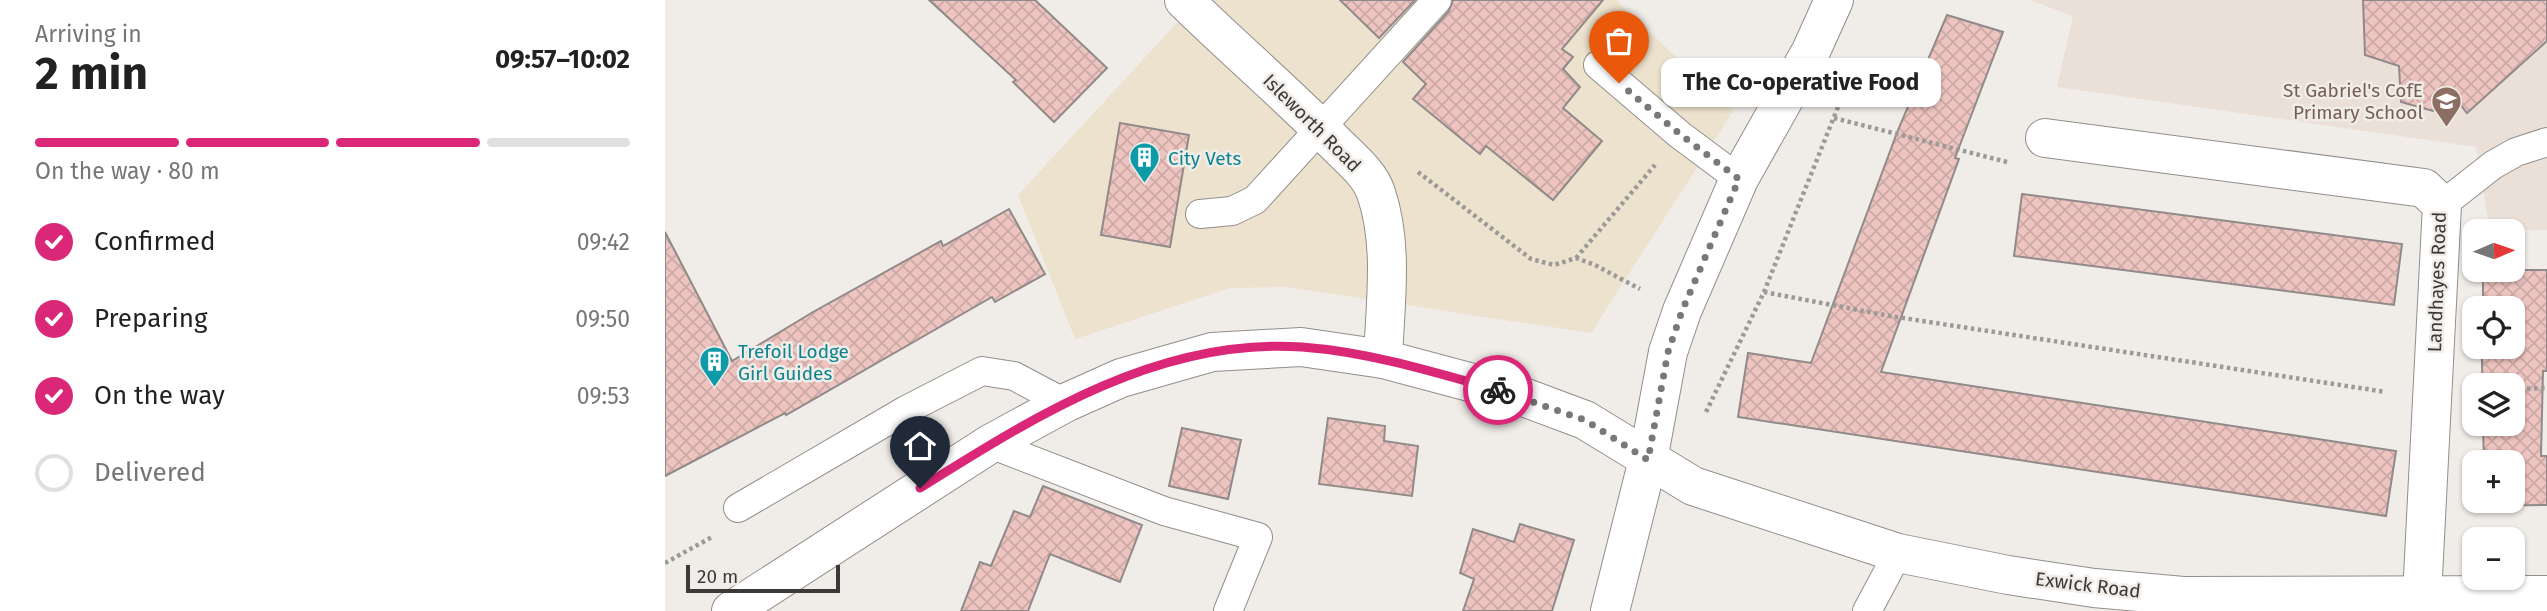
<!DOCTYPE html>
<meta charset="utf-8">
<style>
:root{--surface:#fff;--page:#f6f6f6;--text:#222;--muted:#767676;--line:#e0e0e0;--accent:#db2777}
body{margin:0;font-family:"Fira Sans",sans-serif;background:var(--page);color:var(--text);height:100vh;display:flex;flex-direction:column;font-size:26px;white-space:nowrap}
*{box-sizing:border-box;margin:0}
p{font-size:23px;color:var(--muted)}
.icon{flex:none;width:38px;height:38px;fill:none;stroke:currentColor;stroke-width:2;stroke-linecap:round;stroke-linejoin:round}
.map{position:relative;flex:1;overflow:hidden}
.details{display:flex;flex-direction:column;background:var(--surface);width:665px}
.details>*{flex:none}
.needle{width:46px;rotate:88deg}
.controls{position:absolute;left:1797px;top:219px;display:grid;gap:14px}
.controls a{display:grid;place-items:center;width:63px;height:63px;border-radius:14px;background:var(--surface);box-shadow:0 2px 5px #0004;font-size:35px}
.scale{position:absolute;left:21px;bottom:18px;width:154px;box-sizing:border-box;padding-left:7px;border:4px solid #3b3a38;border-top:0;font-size:19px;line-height:24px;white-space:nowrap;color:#3b3a38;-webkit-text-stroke:5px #f0ece8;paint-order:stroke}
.pin{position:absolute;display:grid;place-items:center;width:60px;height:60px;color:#fff;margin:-72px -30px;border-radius:50% 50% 50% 0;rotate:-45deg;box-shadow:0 0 7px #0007}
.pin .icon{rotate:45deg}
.courier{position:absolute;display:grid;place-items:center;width:70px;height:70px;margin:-35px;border:5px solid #db2777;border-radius:50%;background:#fff;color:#222;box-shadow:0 2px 9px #0007}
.bubble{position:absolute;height:49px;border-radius:14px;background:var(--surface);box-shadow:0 2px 5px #0004;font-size:23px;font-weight:700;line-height:49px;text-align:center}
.headline em{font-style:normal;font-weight:700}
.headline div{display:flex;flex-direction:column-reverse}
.headline{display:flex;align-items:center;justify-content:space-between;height:119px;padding:0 35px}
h1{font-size:46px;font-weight:700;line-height:52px}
.bar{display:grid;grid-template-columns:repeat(4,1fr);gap:10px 7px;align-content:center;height:84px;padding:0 35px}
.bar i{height:9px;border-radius:5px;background:var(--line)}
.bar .active{background:var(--accent)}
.bar p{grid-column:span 4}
ol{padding:0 35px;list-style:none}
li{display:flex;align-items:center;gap:21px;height:77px}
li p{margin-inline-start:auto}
li .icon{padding:7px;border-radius:50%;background:var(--accent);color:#fff;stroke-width:4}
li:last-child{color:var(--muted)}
li i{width:38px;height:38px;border:4px solid var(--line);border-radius:50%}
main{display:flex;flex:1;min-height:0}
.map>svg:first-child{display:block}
</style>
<main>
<section class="details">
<div class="headline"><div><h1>2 min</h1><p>Arriving in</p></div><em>09:57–10:02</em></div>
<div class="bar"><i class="active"></i><i class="active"></i><i class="active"></i><i></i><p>On the way · 80 m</p></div>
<ol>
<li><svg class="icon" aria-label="check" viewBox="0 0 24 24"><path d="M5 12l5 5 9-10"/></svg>Confirmed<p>09:42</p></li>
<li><svg class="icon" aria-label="check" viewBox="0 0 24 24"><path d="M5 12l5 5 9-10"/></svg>Preparing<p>09:50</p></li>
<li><svg class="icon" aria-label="check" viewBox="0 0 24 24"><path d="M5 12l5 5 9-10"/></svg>On the way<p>09:53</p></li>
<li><i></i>Delivered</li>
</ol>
</section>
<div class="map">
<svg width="1882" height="611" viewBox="0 0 1882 611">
<defs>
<pattern id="building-cross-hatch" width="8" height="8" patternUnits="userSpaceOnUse" patternTransform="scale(1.75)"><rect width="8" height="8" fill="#eec4c0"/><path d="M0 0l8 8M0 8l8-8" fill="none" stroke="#cda9a6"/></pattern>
</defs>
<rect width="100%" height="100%" fill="#f0ece8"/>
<!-- commercial -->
<path fill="#ede2cd" d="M 533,0 L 951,0 L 1068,111 L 926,333 L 622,287 L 565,288 L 410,339 L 353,195 Z"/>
<!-- built -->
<path fill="#ebe0d7" d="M 1364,0 L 1882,0 L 1882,230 L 1825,231 L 1811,147 L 1392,87 L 1408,16 Z"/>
<!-- building -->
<path fill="url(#building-cross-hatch)" stroke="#908b8a" stroke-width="2" d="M 264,0 L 370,0 L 442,68 L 389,122 L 348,82 L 351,80 Z
M 675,0 L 750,0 L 714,38 Z
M 788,0 L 938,0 L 897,49 L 908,57 L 898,69 L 915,87 L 898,108 L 937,141 L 888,200 L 821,146 L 815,154 L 748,99 L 761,84 L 738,62 L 784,11 Z
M 1698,0 L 1882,0 L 1882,41 L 1802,113 L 1787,94 L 1768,111 L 1736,102 L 1734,66 L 1700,55 Z
M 1282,15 L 1338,32 L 1290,158 L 1294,159 L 1216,372 L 1731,451 L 1721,516 L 1073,417 L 1083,353 L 1146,363 L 1233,130 Z
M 455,123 L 524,135 L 505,247 L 436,235 Z
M 1357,194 L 1737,244 L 1729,305 L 1349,256 Z
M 344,209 L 380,274 L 330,302 L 327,297 L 121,415 L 120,413 L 0,476 L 0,232 L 67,361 L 148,312 L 276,241 L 278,246 Z
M 1818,270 L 1882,270 L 1882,371 L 1878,371 L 1876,456 L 1882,456 L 1882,505 L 1820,506 L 1820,500 L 1848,500 L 1848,462 L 1819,462 L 1818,424 L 1848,424 L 1848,385 L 1818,385 L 1817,367 L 1817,346 L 1848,346 L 1848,308 L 1818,308 Z
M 663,418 L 720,426 L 719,441 L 753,446 L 747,496 L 654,484 Z
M 517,428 L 576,440 L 563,499 L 504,486 Z
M 378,486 L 477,525 L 455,582 L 385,554 L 363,611 L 296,611 L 315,562 L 326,566 L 349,511 L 365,517 Z
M 855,524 L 909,540 L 887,611 L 798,611 L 809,579 L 795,573 L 808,529 L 849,542 Z"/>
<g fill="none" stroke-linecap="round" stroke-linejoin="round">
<defs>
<path id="lane" d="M 933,65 L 1015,135 L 1074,179
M 1777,205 L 1828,165 L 1851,152 L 1882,142
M 535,214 L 567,211 L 590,200 L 772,0
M 325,444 L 499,511 L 593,537 L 563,611
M 73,508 L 241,410 L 317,371 L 349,376 L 400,403
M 1202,611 L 1233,553"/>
<path id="street" d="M 519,0 C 569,49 622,94 671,144 C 685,158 705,174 711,193 C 729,245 720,305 718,359
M 1380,138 L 1759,188 L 1777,205 L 1757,596"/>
<path id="secondary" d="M 66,611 L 325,444 L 400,403 L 456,378 L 547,352 L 636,347 L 718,359 L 853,395 L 920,420 L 1028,486 L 1233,553 L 1343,575 L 1429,588 L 1518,596 L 1882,595
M 945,611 L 983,460 L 1003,352 L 1017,311 L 1074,179 L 1146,51 L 1169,0"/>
</defs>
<!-- lane casing -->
<use href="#lane" stroke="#928e8b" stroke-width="30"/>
<!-- street casing -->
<use href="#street" stroke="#928e8b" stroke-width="40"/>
<!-- secondary casing -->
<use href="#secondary" stroke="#928e8b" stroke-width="40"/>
<!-- path -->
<path stroke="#9c9a97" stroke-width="4.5" stroke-dasharray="3.5 3.5" stroke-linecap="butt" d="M 1169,118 L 1342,162
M 753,172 L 866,259 L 889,265 L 911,258 L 930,265 L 975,289
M 911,258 L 990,165
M 1099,292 L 1225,316 L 1721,392
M 1848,389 L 1882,388
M 1041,412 L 1099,292 L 1179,92
M 0,563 L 47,537"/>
<!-- lane -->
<use href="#lane" stroke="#fff" stroke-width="28"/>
<!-- street -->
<use href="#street" stroke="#fff" stroke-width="38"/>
<!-- secondary -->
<use href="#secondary" stroke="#fff" stroke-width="38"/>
</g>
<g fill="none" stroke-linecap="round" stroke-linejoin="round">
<!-- done -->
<path stroke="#7a7876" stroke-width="7" stroke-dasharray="0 12.6" d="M 833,390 L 920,420 L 983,460 L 1003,352 L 1017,311 L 1074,179 L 1016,135 L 954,83"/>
<!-- route -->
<path stroke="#db2777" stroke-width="9" d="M 255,488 C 370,416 495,337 637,347 C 704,352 769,372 833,390"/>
</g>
<!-- icons -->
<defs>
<symbol id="school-pin" viewBox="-11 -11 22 30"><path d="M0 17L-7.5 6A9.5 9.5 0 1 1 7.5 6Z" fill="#8d6e63" stroke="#f0ece8"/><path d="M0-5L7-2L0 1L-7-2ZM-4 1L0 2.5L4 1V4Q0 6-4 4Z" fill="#fff"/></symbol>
<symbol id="building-pin" viewBox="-11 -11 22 30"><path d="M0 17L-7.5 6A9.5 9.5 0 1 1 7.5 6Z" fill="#0f9aa8" stroke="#f0ece8"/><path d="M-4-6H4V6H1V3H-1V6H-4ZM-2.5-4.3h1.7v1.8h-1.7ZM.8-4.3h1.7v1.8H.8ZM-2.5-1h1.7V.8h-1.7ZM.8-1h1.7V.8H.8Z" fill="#fff"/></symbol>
</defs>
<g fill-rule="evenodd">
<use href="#school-pin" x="1764" y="84" width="35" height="47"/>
<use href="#building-pin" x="462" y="140" width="35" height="47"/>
<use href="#building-pin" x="32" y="344" width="35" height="47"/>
</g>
<g text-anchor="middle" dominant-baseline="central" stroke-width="5" stroke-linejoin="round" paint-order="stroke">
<!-- education labels -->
<g font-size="19" fill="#785e54" stroke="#f0ece8" text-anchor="end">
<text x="1758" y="90">St Gabriel's CofE<tspan x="1758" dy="22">Primary School</tspan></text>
</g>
<!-- street labels -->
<g font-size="19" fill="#3b3a38" stroke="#f0ece8">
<text transform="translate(647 123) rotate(45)">Isleworth Road</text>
<text transform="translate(1772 282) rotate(-88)">Landhayes Road</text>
<text transform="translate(1423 585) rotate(7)">Exwick Road</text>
</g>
<!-- culture labels -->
<g font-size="19" fill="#0d838f" stroke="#f0ece8" text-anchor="start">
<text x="503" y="158">City Vets</text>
<text x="73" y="351">Trefoil Lodge<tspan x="73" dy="22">Girl Guides</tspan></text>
</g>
</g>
</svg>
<div class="controls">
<a><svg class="needle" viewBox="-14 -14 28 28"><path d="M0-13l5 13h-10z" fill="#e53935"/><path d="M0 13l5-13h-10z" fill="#767676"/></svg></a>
<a><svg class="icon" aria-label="locate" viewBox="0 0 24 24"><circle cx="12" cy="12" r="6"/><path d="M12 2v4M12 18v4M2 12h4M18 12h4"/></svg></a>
<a><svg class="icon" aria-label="layers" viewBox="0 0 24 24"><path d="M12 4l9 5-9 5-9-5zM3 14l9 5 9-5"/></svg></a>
<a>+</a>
<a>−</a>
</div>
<div class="scale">20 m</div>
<div class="pin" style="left:954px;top:83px;background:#ea580c"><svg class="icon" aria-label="bag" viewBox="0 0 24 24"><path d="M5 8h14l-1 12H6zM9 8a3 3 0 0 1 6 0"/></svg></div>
<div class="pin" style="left:255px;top:488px;background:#1f2937"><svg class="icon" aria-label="home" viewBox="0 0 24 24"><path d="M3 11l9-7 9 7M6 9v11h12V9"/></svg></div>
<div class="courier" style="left:833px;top:390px"><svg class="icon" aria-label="bike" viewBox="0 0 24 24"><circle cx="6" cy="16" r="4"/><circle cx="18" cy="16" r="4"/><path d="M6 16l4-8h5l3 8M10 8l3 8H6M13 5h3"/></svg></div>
<div class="bubble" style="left:996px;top:58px;width:280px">The Co-operative Food</div>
</div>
</main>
